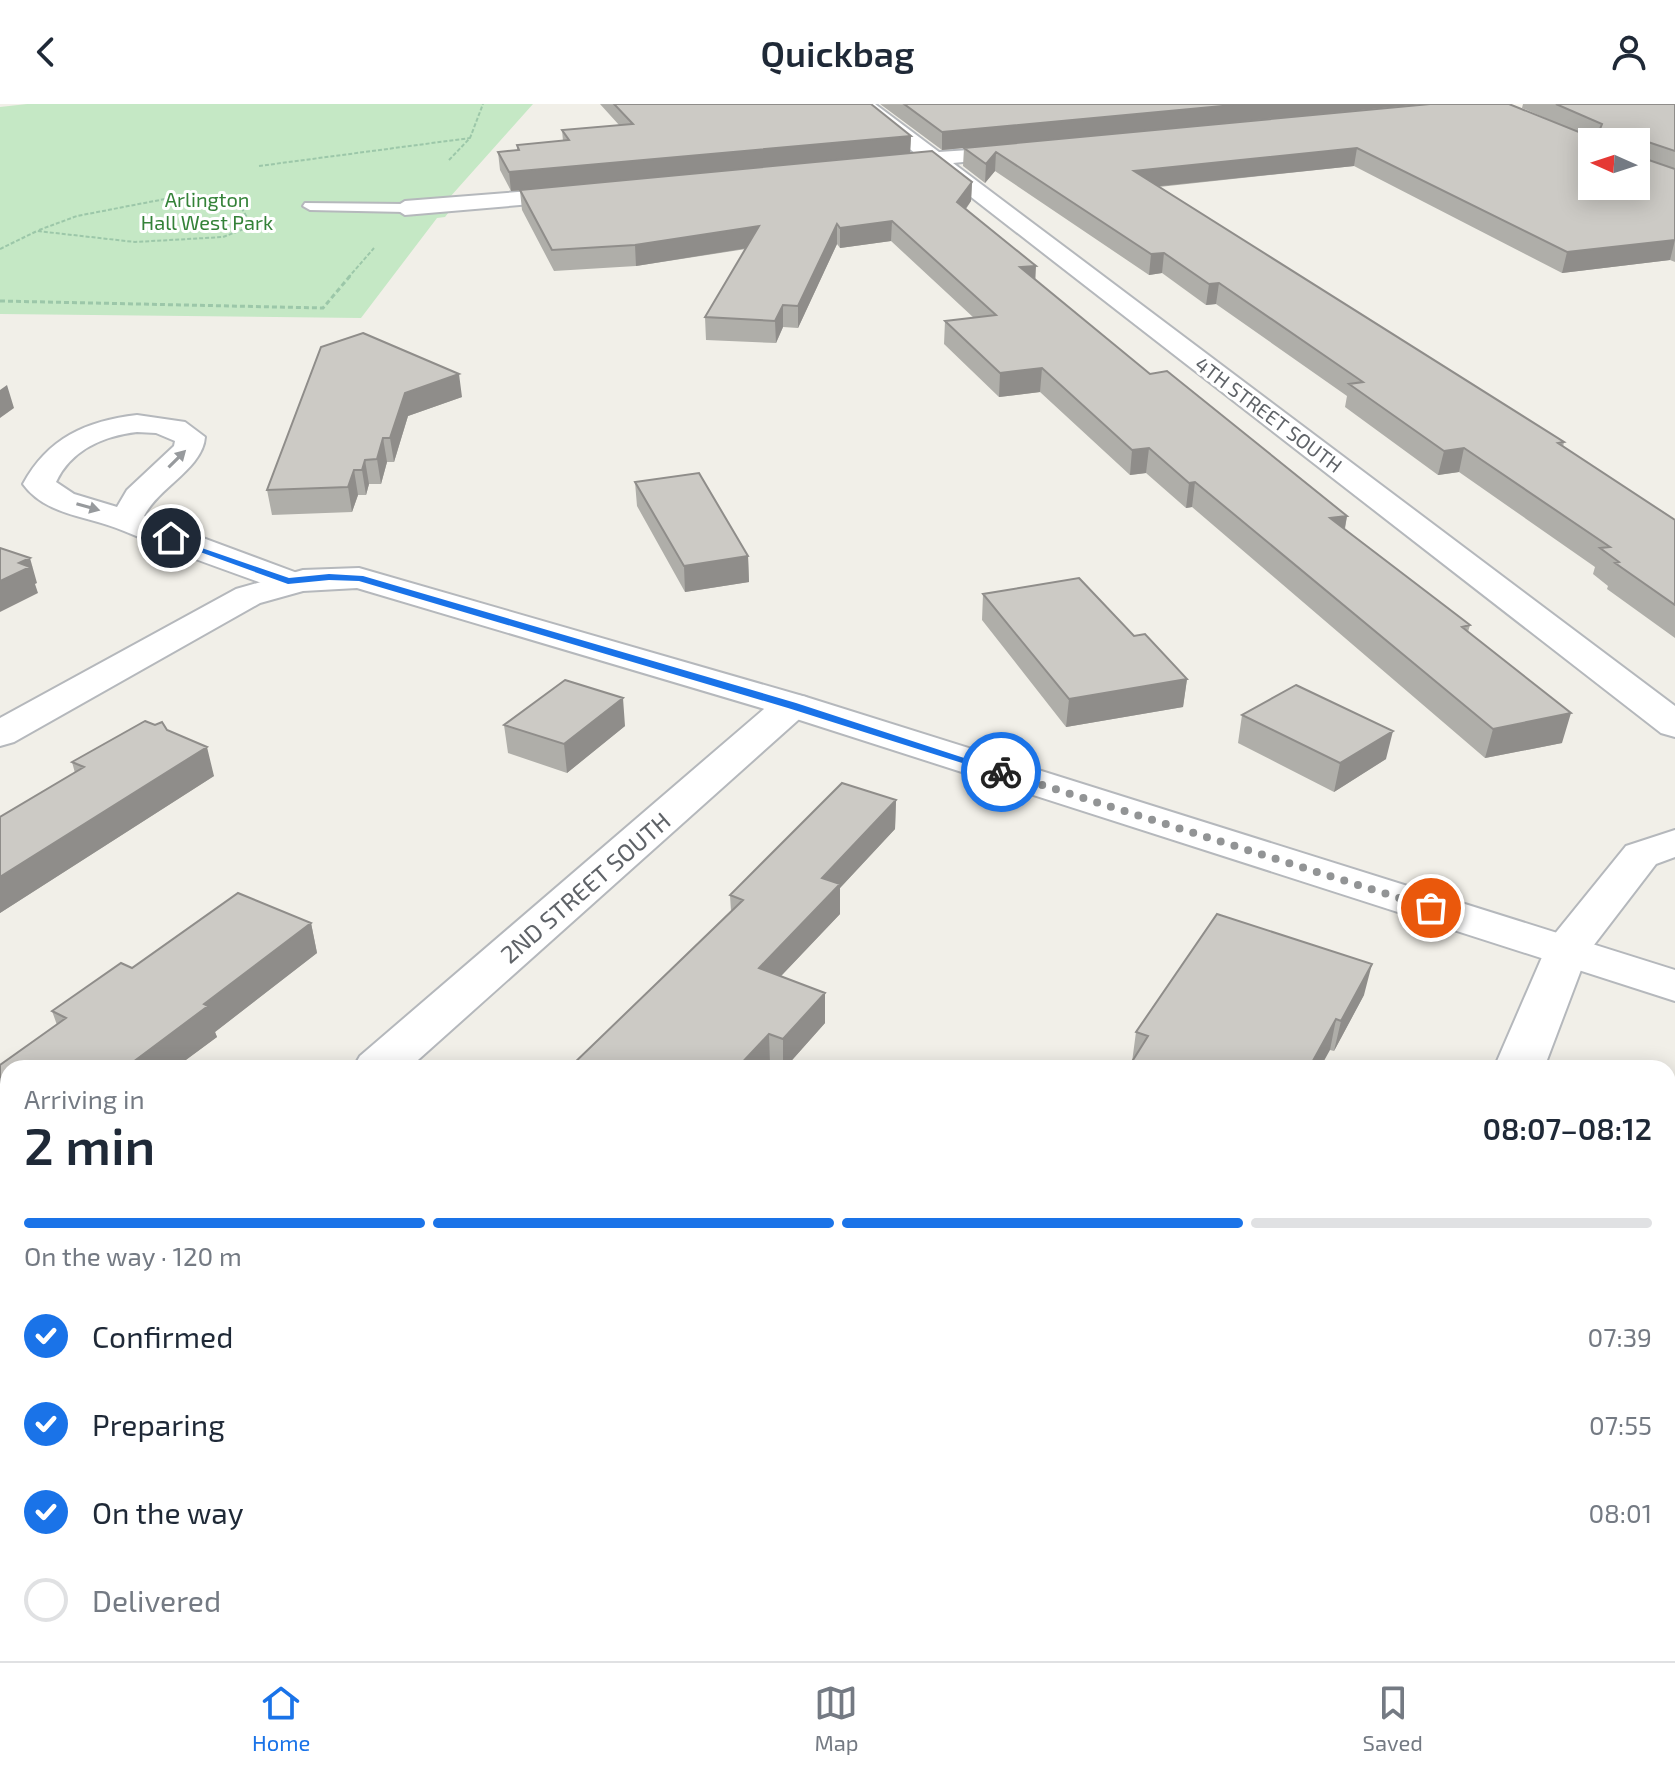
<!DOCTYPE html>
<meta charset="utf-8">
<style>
:root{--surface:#fff;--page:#f2f2f3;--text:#1f2937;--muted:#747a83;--line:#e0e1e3;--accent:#1a73e8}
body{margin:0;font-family:"Exo 2",sans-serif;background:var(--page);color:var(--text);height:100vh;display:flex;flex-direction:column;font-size:30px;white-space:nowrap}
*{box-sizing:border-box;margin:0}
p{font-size:26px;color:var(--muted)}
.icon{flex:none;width:44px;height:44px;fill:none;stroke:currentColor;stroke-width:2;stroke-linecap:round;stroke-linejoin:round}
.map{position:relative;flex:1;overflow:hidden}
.panel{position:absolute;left:0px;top:956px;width:1676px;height:602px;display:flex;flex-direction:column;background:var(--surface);border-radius:24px 24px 0 0;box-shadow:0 4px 20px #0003}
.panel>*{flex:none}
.needle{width:52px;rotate:273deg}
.controls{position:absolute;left:1578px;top:24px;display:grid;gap:16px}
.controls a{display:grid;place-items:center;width:72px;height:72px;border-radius:0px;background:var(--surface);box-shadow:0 4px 20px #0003;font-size:40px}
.pin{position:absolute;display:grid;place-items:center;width:68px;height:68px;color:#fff;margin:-34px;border:4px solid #fff;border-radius:50%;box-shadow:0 2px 8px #0007}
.courier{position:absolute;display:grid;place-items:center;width:80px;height:80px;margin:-40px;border:6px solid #1a73e8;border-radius:50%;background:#fff;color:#222;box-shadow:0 2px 10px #0007}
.summary em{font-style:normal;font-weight:600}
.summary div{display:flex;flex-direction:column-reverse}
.summary{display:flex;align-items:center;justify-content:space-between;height:136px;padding:0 24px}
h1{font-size:52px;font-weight:600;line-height:60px}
.bar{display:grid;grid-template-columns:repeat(4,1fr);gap:12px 8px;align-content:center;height:96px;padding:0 24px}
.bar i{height:10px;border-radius:6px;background:var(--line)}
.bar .current{background:var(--accent)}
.bar p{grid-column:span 4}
ol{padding:0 24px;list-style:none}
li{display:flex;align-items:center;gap:24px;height:88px}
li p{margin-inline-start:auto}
li .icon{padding:8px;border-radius:50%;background:var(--accent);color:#fff;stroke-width:4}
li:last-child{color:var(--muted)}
li i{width:44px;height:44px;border:4px solid var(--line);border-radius:50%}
header{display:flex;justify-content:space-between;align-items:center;height:104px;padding:0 24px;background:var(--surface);font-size:36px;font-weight:600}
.tab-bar{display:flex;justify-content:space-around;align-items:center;height:112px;border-top:2px solid var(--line);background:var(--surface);font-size:22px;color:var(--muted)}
.tab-bar a{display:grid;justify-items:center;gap:4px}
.tab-bar .current{color:var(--accent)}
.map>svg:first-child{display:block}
</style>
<header><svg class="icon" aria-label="back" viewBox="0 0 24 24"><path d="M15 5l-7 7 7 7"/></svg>Quickbag<svg class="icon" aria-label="person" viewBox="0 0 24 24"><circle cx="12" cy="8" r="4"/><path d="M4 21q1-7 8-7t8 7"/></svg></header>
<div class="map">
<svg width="1675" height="1557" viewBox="0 0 1675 1557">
<rect width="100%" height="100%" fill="#f1efe8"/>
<!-- green -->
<path fill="#c5e8c5" d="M 27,0 L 533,0 L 450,93 L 460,94 L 445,113 L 437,114 L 361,214 L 0,210 L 0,3 Z"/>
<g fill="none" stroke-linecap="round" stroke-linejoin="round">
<defs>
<path id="service" d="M 305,99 L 405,100 L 412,104 L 405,108 L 310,106 L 303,102 Z"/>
<path id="minor" d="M 854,0 L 875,0 L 939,48 L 1031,42 L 1034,46 L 1024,52 L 953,59 L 1675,602 L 1675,633 L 1661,629 L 930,61 L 874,64 L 871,60 L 874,56 L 916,50 Z
M 582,83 L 590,85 L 593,90 L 590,95 L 405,111 L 394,104 L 405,97 Z
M 137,311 L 185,318 L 205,333 C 203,364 158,384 144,412 L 300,470 L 305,477 L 300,484 L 288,487 L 276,484 C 225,466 174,448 124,427 C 90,412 46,412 23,380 C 48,334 86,317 137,311 ZM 137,328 L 156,329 L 175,337 L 174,342 L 127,386 L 117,403 L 74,390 L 56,378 C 71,346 103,332 137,328 Z
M 792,590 L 806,593 L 811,601 L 806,609 L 409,964 L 353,964 L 360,952 L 778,593 Z
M 1675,726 L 1675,753 L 1656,760 L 1587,850 L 1544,964 L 1494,964 L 1549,837 L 1626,742 Z
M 8,1262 L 8,1316 L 0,1319 L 0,1265 Z
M 1254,1550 L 1322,1550 L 1321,1557 L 1251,1557 Z"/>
<path id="tertiary" d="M 359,464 L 806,593 L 1675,866 L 1675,897 L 778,609 L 357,484 L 303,487 L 260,499 L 14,638 L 0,642 L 0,614 L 236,485 L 303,466 Z"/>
</defs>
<!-- service casing -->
<use href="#service" stroke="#b5b8bc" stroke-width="4"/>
<!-- minor casing -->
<use href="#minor" stroke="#b5b8bc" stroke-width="4"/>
<!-- tertiary casing -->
<use href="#tertiary" stroke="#b5b8bc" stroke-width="4"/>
<!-- path-far1 -->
<path stroke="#9cc7a9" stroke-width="2" stroke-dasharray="4 2" stroke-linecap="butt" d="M 449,56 L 470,34 L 483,0
M 259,62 L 470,34
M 39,126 L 77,112 L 196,89
M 0,145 L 37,127 L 135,138 L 223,133 L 252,122 L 241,103
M 348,174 L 374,144"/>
<!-- path -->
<path stroke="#9cc7a9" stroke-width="3" stroke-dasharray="5 3" stroke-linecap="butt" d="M 0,197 L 323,204 L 350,172"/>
<!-- service -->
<use href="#service" fill="#fff" fill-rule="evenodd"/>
<!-- minor -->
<use href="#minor" fill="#fff" fill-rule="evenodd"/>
<!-- tertiary -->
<use href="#tertiary" fill="#fff" fill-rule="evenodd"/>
</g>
<!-- wall -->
<path fill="#afaea9" d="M 600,0 L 871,0 L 911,32 L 910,49 L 972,78 L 971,97 L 966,105 L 1035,176 L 1150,270 L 1347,412 L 1345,425 L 1470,521 L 1468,528 L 1562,639 L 1485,654 L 1192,403 L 1186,404 L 1146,369 L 1130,371 L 1040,288 L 999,293 L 944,240 L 945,217 L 974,214 L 891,137 L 840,144 L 837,140 L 798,224 L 783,223 L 776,239 L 706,236 L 705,213 L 746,145 L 636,162 L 554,167 L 522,106 L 520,87 L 511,87 L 500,66 L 498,48 L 517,46 L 517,41 L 563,37 L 562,26 L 619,21 Z
M 880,0 L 1423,0 L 942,46 Z
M 1523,0 L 1675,0 L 1675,158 L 1670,156 L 1562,169 L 1354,62 L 1159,83 L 1564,338 L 1563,343 L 1675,416 L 1675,534 L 1607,485 L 1608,482 L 1593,470 L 1595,463 L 1459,368 L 1438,371 L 1345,303 L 1347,292 L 1216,200 L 1206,201 L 1162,169 L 1149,171 L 995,67 L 985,79 L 963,62 L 964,44 L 1559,20 L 1522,4 Z
M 321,243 L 462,293 L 408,312 L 394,358 L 387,358 L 381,380 L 369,380 L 366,391 L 358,391 L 352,408 L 272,411 L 267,386 Z
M 635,378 L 748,452 L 749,478 L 685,488 L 637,402 Z
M 983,490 L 1134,532 L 1187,575 L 1183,603 L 1066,623 L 982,516 Z
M 1242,611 L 1386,655 L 1334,688 L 1238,639 Z
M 504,621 L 625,622 L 567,669 L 508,649 Z
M 167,626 L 214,672 L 0,809 L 0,713 L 75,669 L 72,658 Z
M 896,696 L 895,725 L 840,784 L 840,810 L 781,872 L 825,889 L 825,919 L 785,964 L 778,964 L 770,960 L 731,807 L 730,791 Z
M 238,789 L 311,819 L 317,849 L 215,928 L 217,933 L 175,964 L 8,964 L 8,1108 L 0,1114 L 0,961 L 57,921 L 52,907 L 121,859 L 132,864 Z
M 1364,891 L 1334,947 L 1330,946 L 1132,958 L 1136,928 Z
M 1675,1269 L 1675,1557 L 1628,1557 L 1613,1550 L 1668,1550 L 1668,1301 Z
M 971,1550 L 983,1550 L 980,1555 Z"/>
<!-- shaded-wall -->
<path fill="#8f8d8a" d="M 1244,0 L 1423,0 L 942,46 L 942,28 Z
M 911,32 L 910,50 L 511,87 L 509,68 Z
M 1357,44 L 1354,62 L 1132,85 L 1134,67 Z
M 996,48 L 995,67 L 985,79 L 986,60 Z
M 972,78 L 971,97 L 956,118 L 957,98 Z
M 892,117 L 891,137 L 840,144 L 840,124 Z
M 837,120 L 837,140 L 798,224 L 798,202 Z
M 759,122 L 760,142 L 636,162 L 635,141 Z
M 1675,136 L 1670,156 L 1562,169 L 1567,148 Z
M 1164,149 L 1162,169 L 1149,171 L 1151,150 Z
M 1036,162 L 1035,183 L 1020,163 Z
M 1219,179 L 1216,200 L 1206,201 L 1209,180 Z
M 783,201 L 783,223 L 776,239 L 775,217 Z
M 1042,264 L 1040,288 L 999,293 L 1000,269 Z
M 459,270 L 462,293 L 408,312 L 394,358 L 390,334 L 405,289 Z
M 7,281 L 14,304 L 0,314 L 0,286 Z
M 383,334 L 387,358 L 381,380 L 377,355 Z
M 1149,344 L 1146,369 L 1130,371 L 1132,346 Z
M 1464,344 L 1459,368 L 1438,371 L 1444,347 Z
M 365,356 L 369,380 L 366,391 L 362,366 Z
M 354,366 L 358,391 L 352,408 L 348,383 Z
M 1195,378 L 1192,403 L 1186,404 L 1189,379 Z
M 1347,412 L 1342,438 L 1330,414 Z
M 748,452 L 749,478 L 685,488 L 684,462 Z
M 30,454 L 37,479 L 35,480 L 38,489 L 0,508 L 0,477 L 19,459 Z
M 1187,575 L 1183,603 L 1066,623 L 1069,595 Z
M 623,594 L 625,622 L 567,669 L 564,640 Z
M 1571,609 L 1562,639 L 1485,654 L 1493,625 Z
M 1393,627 L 1386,655 L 1334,688 L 1340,659 Z
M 207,643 L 214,672 L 0,809 L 0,773 Z
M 896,696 L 895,725 L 840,784 L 840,810 L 760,894 L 759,864 L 822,774 Z
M 311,819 L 317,849 L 215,928 L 217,933 L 175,964 L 125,964 L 204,900 Z
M 1372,860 L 1364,891 L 1334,947 L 1341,917 Z
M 825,889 L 825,919 L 785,964 L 783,964 L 783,935 Z
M 1336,915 L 1330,946 L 1320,964 L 1309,964 Z
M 769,930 L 770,960 L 767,964 L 737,964 Z
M 8,1067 L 8,1108 L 0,1114 L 0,1073 Z
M 96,1550 L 132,1550 L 134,1555 L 133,1557 L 89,1557 Z"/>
<!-- building -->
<path fill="#cccac5" stroke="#8f8d8a" stroke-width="2" fill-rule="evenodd" d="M 614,0 L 871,0 L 911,32 L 509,68 L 498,48 L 519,46 L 517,41 L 569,36 L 562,26 L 633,20 Z
M 904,0 L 1244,0 L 942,28 Z
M 1430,0 L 1509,0 L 1596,35 L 1602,20 L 1556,0 L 1675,0 L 1675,47 L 1639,35 L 1640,53 L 1675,65 L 1675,136 L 1567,148 L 1357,44 L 1134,67 L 1564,338 L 1558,339 L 1675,416 L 1675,501 L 1615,459 L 1619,458 L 1600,444 L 1610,443 L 1464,344 L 1444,347 L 1349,280 L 1363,278 L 1219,179 L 1209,180 L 1164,149 L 1151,150 L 996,48 L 986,60 L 964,44 ZM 1592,38 L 1636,38 L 1636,82 L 1592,82 Z
M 932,47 L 972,78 L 957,98 L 1036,162 L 1020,163 L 1150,270 L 1167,267 L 1347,412 L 1330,414 L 1470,521 L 1462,523 L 1571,609 L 1493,625 L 1195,378 L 1189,379 L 1149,344 L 1132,346 L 1042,264 L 1000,269 L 945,217 L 996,211 L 892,117 L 840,124 L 837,120 L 798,202 L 783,201 L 775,217 L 705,213 L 759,122 L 635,141 L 552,146 L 520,86 Z
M 363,229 L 459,270 L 405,289 L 390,334 L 383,334 L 377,355 L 365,356 L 362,366 L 354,366 L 348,383 L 267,386 L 321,243 Z
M 699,369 L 748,452 L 684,462 L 635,378 Z
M 0,444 L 30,454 L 19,459 L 30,463 L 0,477 Z
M 1079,474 L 1134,532 L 1145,530 L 1187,575 L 1069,595 L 983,490 Z
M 565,576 L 623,594 L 564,640 L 504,621 Z
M 1296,581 L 1393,627 L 1340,659 L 1242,611 Z
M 145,617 L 155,621 L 162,618 L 167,626 L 207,643 L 0,773 L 0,713 L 84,663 L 72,658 Z
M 842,679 L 896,696 L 822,774 L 840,780 L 759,864 L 825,889 L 783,935 L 769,930 L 737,964 L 569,964 L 743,796 L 730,791 Z
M 238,789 L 311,819 L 204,900 L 208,902 L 125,964 L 8,964 L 8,1067 L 0,1073 L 0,961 L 66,914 L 52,907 L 121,859 L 132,864 Z
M 1217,810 L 1372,860 L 1341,917 L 1336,915 L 1309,964 L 1128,964 L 1148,932 L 1136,928 Z
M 1675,1302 L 1675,1329 L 1670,1327 Z
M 1675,1360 L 1675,1557 L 1669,1557 L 1673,1539 L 1668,1537 L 1668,1385 Z
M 8,1511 L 8,1550 L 96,1550 L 89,1557 L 0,1557 L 0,1519 Z"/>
<!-- one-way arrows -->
<defs><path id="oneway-solid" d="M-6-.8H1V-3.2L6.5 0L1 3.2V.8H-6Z" transform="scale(2)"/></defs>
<g fill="#979a9d">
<use href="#oneway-solid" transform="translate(177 355) rotate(-45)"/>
<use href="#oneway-solid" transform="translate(88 403) rotate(16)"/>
</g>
<!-- route -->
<path fill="#1a73e8" d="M 167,432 L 289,474 L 329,470 L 363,472 L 796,599 L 1007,668 L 997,670 L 788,604 L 359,477 L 329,476 L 288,480 L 167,436 Z"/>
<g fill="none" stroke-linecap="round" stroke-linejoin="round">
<!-- done -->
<path stroke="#929495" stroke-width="8" stroke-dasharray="0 14.4" d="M 1001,668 L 1431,804"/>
</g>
<g text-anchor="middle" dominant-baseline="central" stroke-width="6" stroke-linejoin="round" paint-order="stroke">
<!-- far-park labels -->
<g font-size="20" fill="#348238" stroke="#fff">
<text x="207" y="95">Arlington<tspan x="207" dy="23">Hall West Park</tspan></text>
</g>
<!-- far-street labels -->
<g font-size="20" fill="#5f6368" stroke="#fff">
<text transform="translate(1269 310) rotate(37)">4TH STREET SOUTH</text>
</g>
<!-- street labels -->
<g font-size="24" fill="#5f6368" stroke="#fff">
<text transform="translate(585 783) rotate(-41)">2ND STREET SOUTH</text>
</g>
</g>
</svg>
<div class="controls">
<a><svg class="needle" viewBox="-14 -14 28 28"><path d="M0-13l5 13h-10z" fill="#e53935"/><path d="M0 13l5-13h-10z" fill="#747a83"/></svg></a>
</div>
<div class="pin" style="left:1431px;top:804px;background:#ea580c"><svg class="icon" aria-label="bag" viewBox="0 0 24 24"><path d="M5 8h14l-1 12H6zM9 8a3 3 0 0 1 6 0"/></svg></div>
<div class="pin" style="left:171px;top:434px;background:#1f2937"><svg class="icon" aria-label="home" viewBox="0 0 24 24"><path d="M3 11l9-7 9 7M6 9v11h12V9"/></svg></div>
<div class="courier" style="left:1001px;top:668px"><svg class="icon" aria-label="bike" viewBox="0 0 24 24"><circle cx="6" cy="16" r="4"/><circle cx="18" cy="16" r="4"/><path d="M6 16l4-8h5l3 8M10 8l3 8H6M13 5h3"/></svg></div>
<section class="panel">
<div class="summary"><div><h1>2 min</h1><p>Arriving in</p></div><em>08:07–08:12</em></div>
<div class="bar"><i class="current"></i><i class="current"></i><i class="current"></i><i></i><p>On the way · 120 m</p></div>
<ol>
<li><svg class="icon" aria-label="check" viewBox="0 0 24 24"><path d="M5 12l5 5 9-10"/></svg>Confirmed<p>07:39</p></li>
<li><svg class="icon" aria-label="check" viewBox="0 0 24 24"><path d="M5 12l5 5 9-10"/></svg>Preparing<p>07:55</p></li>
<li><svg class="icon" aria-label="check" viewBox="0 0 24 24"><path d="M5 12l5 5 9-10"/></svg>On the way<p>08:01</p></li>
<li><i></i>Delivered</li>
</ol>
</section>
</div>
<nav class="tab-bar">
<a class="current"><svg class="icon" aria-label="home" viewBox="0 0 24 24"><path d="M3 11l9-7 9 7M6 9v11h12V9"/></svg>Home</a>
<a><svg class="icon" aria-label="map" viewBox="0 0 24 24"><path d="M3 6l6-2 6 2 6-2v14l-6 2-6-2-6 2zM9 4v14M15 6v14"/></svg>Map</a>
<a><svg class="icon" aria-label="saved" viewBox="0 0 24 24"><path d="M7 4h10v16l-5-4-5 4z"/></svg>Saved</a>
</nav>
